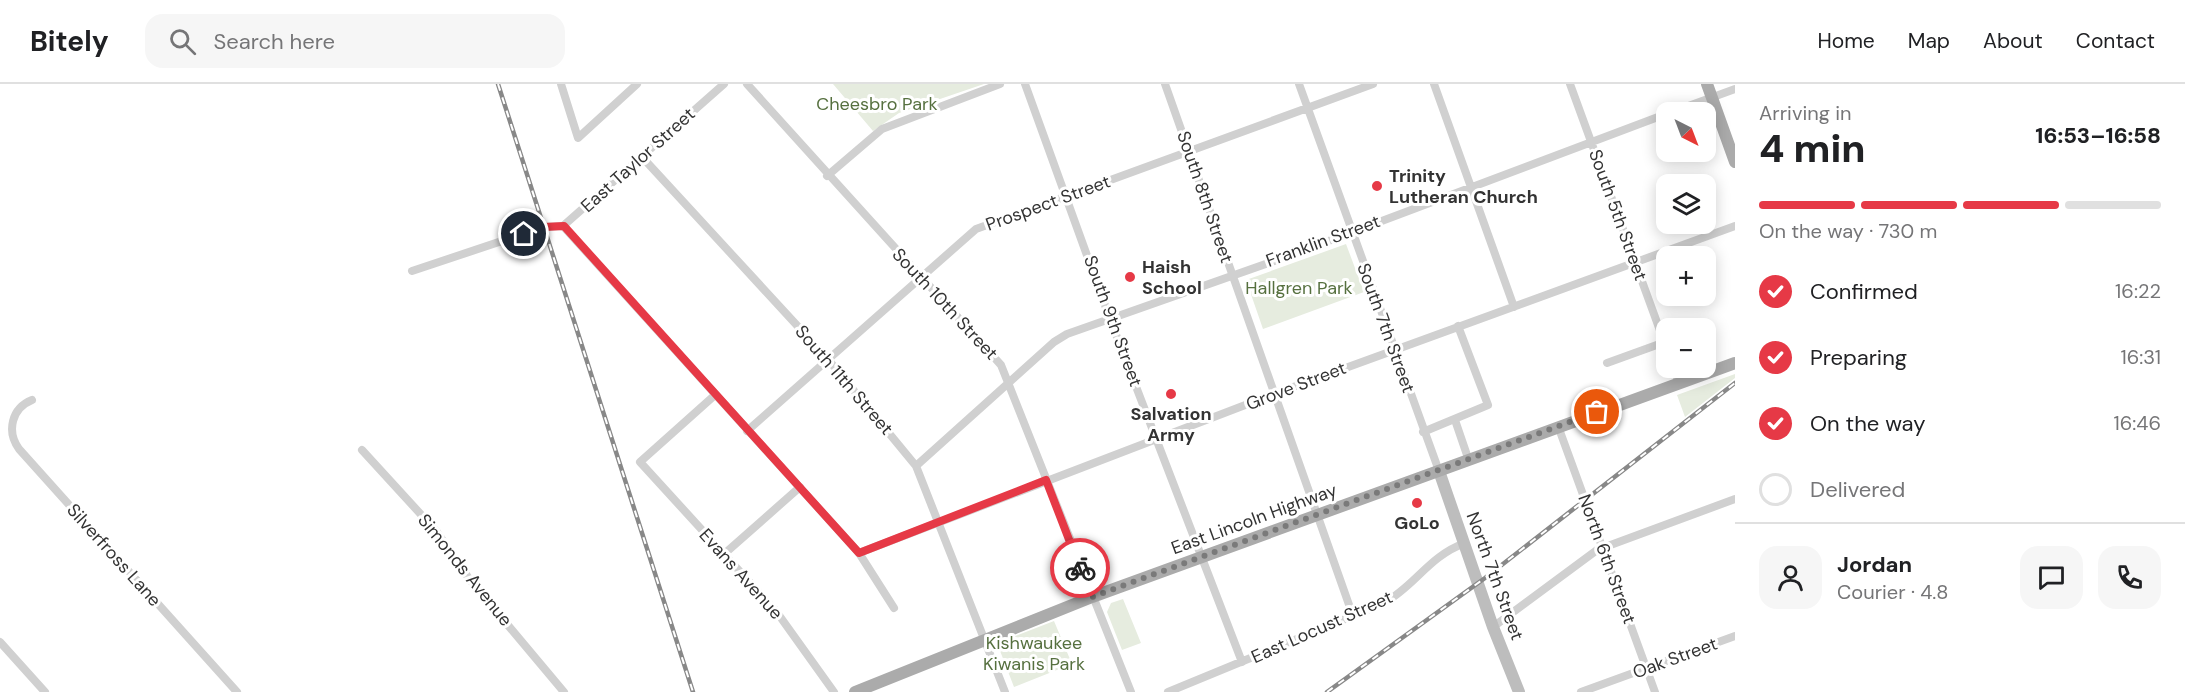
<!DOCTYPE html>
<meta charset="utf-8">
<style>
:root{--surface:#fff;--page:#f6f6f6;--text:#202124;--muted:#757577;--line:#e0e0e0;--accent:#e63946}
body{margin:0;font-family:"DM Sans",sans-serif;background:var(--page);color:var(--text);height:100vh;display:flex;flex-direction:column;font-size:22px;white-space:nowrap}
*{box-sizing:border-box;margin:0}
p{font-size:20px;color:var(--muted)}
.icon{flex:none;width:33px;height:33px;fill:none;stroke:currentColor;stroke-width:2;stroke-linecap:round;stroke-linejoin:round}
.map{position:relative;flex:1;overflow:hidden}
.details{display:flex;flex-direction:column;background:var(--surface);width:450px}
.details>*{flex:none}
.needle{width:39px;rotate:138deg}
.controls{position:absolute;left:1656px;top:18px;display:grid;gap:12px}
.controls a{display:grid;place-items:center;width:60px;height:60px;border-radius:12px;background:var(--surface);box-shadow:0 3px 15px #0003;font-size:30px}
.pin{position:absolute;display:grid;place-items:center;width:51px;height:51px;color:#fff;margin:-26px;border:3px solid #fff;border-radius:50%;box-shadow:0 2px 6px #0007}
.courier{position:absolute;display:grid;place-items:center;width:60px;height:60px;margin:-30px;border:4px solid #e63946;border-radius:50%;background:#fff;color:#222;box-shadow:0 2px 8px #0007}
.overview em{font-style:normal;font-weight:800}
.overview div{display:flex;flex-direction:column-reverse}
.overview{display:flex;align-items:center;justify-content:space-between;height:102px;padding:0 24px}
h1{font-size:39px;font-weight:800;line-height:45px}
.bar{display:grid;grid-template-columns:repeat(4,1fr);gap:9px 6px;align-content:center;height:72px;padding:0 24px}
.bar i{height:8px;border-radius:4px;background:var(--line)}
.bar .current{background:var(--accent)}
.bar p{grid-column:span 4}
.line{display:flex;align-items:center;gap:15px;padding:0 24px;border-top:2px solid var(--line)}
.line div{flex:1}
.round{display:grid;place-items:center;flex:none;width:63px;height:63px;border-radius:18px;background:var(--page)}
ol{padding:0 24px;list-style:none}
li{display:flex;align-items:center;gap:18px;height:66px}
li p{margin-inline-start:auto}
li .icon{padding:6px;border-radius:50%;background:var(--accent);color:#fff;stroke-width:4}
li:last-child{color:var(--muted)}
li i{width:33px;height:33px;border:3px solid var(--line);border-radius:50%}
header{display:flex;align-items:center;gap:36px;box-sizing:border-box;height:84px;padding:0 30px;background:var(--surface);border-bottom:2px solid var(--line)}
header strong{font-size:28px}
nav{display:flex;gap:33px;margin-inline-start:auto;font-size:21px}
.search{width:420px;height:54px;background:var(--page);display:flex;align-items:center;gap:15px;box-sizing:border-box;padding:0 21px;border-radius:18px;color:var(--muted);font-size:22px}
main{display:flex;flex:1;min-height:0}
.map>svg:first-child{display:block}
</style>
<header>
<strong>Bitely</strong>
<div class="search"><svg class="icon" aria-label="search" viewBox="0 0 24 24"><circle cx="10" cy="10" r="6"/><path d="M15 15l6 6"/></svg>Search here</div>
<nav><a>Home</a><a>Map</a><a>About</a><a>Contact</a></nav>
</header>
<main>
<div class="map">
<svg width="1735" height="608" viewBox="0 0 1735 608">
<rect width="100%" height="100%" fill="#fff"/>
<!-- green -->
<path fill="#e6ecdf" d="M 833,0 L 984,0 L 899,29 L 873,47 Z
M 1346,160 L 1364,208 L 1263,245 L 1246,196 Z
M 1735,290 L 1735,294 L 1685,333 L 1677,311 Z
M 1123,515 L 1141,559 L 1122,566 L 1107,528 L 1111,519 Z
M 1054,537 L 1072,580 L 1014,603 L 997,559 Z"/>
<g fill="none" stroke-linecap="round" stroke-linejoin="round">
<!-- street -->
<path stroke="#d0d0d0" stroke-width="8" d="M 561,0 L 578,54 L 637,0
M 747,0 L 1001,281 L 1131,608
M 1025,0 L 1110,235 L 1242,578
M 1165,0 L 1353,532
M 1299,0 L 1439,387
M 1434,0 L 1514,223
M 1570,0 L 1666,263
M 1672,28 L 1735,5
M 643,74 L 827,274 L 916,382 L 1005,608
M 827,92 L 882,45 L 1000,0
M 563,142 L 859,469 L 894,524
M 412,187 L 544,143 L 563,142 L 724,0
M 1607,279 L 1665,258
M 1673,284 L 1679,298
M 715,311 L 640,378 L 776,527 L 834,608
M 32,316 C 12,324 6,347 19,365 L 237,608
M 1455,336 L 1468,374
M 1558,342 L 1655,608
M 747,347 L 976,145 L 1373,0
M 1423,348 L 1488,321 L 1458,242
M 362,366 L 437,448 L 470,496 L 564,608
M 916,382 L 1054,258 L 1067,250 L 1294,170 L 1666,30
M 859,469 L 1274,310 L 1735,142
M 723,471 L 800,403
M 1493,543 L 1597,466 L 1735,415
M 0,558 L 45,608
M 1168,608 L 1384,519 C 1415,502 1429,472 1465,459
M 1581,608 L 1735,552"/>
<!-- secondary -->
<path stroke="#bdbdbd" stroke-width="12" d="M 1439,387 L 1493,543 L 1519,608"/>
<!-- primary -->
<path stroke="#ababab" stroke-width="12" d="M 1707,0 L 1735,78
M 855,608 L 1092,513 L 1735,279"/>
<defs>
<path id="rail" d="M 498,0 L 693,608
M 1327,608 L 1485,494 L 1735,299"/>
</defs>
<!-- rail casing -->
<use href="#rail" stroke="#888" stroke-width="4.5"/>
<!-- rail -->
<use href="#rail" stroke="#fff" stroke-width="2" stroke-dasharray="7" stroke-linecap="butt"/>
</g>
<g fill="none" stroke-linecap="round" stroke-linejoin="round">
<!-- done -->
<path stroke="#7a7a7a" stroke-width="6" stroke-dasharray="0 10.8" d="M 1080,484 L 1092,513 L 1597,328"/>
<!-- route -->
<path stroke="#e63946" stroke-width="8" d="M 524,150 L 544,143 L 564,142 L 859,469 L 1046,396 L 1080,484"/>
</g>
<!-- markers -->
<g fill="#e63946" stroke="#fff" stroke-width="2">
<circle cx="1377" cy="102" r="6"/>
<circle cx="1130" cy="193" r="6"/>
<circle cx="1171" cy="310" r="6"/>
<circle cx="1417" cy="419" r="6"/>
</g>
<g text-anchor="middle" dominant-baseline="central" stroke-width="6" stroke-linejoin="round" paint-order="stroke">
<!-- park labels -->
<g font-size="18" fill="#56703f" stroke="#fff">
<text x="877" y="20">Cheesbro Park</text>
<text x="1299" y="204">Hallgren Park</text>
<text x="1034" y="559">Kishwaukee<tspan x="1034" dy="21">Kiwanis Park</tspan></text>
</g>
<!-- street labels -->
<g font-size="18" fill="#333" stroke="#fff">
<text transform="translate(638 76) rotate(-42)">East Taylor Street</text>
<text transform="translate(1205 113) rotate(71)">South 8th Street</text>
<text transform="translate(1048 119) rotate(-20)">Prospect Street</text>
<text transform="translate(1618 131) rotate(70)">South 5th Street</text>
<text transform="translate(1323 157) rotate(-20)">Franklin Street</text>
<text transform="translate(945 220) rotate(47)">South 10th Street</text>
<text transform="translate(1113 237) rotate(70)">South 9th Street</text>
<text transform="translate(1386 244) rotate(70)">South 7th Street</text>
<text transform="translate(844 296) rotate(49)">South 11th Street</text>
<text transform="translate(1296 302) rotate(-21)">Grove Street</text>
<text transform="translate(1254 435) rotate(-20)">East Lincoln Highway</text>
<text transform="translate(114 471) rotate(48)">Silverfross Lane</text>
<text transform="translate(1607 475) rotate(70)">North 6th Street</text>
<text transform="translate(465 486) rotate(51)">Simonds Avenue</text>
<text transform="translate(741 490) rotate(48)">Evans Avenue</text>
<text transform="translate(1495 492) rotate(70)">North 7th Street</text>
<text transform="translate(1322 543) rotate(-24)">East Locust Street</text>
<text transform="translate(1675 574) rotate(-20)">Oak Street</text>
</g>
<!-- poi labels -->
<g font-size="18" font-weight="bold" fill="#333" stroke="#fff" text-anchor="start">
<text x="1389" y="92">Trinity<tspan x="1389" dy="21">Lutheran Church</tspan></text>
<text x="1142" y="183">Haish<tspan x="1142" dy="21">School</tspan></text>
<text x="1171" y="330" text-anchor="middle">Salvation<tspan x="1171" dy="21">Army</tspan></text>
<text x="1417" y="439" text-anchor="middle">GoLo</text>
</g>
</g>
</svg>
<div class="controls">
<a><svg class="needle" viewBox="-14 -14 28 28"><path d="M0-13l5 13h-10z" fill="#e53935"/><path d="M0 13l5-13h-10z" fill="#757577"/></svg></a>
<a><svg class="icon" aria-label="layers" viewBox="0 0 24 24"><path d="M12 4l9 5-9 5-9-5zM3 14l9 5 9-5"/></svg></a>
<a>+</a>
<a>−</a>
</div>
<div class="pin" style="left:1597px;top:328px;background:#ea580c"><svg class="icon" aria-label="bag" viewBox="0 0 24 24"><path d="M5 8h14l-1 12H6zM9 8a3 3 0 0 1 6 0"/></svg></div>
<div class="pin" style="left:524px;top:150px;background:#1f2937"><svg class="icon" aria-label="home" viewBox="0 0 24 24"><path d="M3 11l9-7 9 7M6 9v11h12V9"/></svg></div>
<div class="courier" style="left:1080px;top:484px"><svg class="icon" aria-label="bike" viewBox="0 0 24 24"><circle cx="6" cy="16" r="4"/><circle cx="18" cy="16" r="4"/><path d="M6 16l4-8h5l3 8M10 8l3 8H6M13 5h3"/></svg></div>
</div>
<section class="details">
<div class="overview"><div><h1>4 min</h1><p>Arriving in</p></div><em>16:53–16:58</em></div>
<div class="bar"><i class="current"></i><i class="current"></i><i class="current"></i><i></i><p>On the way · 730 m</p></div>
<ol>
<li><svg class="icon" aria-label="check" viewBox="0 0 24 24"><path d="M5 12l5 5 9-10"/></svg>Confirmed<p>16:22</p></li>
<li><svg class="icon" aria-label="check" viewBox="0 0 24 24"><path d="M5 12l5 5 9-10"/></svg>Preparing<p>16:31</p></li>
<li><svg class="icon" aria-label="check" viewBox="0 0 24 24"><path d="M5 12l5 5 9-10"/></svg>On the way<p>16:46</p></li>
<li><i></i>Delivered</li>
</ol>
<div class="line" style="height:108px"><a class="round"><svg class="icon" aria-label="person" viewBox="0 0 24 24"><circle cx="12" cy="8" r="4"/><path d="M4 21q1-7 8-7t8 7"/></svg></a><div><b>Jordan</b><p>Courier · 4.8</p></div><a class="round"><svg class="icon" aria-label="chat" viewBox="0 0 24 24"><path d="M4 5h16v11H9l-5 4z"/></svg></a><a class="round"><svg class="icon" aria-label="phone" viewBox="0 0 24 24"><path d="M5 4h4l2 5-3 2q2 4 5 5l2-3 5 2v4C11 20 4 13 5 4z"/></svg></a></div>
</section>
</main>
